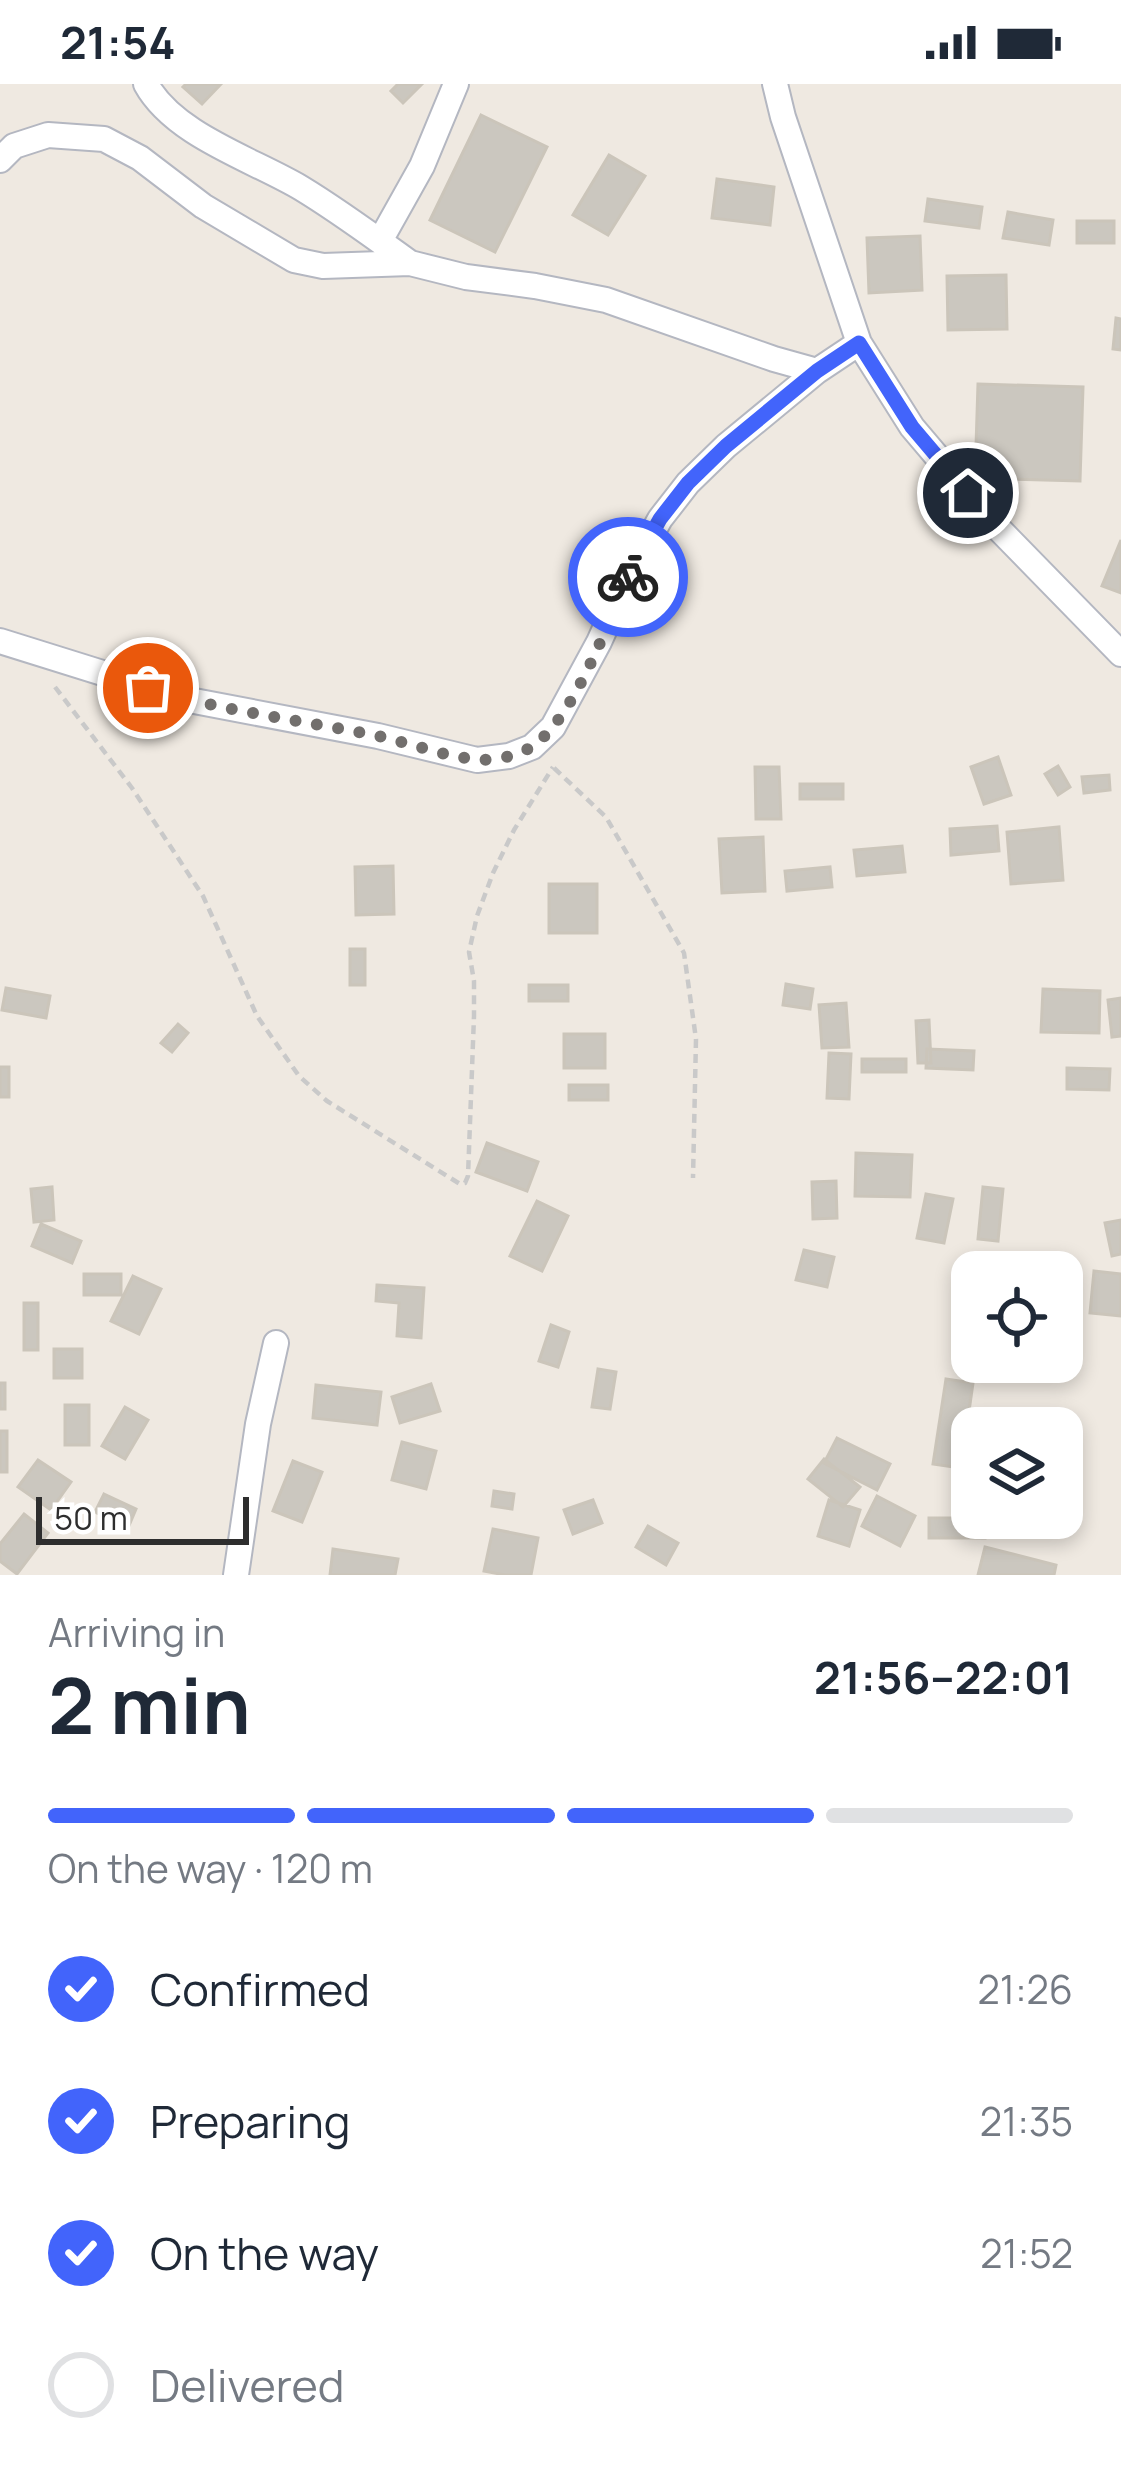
<!DOCTYPE html>
<meta charset="utf-8">
<style>
:root{--surface:#fff;--page:#f2f2f3;--text:#1f2937;--muted:#747a83;--line:#e0e1e3;--accent:#4264fb}
body{margin:0;font-family:Manrope,sans-serif;background:var(--page);color:var(--text);height:100vh;display:flex;flex-direction:column;font-size:45px;white-space:nowrap}
*{box-sizing:border-box;margin:0}
p{font-size:39px;color:var(--muted)}
.icon{flex:none;width:66px;height:66px;fill:none;stroke:currentColor;stroke-width:2;stroke-linecap:round;stroke-linejoin:round}
.map{position:relative;height:1491px;overflow:hidden}
.side{display:flex;flex-direction:column;background:var(--surface);flex:1}
.side>*{flex:none}
.buttons{position:absolute;left:951px;top:1167px;display:grid;gap:24px}
.buttons a{display:grid;place-items:center;width:132px;height:132px;border-radius:24px;background:var(--surface);box-shadow:0 6px 18px #0003;font-size:60px}
.scale{position:absolute;left:36px;bottom:30px;width:213px;box-sizing:border-box;padding-left:12px;border:6px solid #2e2e2e;border-top:0;font-size:33px;line-height:42px;white-space:nowrap;color:#2e2e2e;-webkit-text-stroke:9px #fff;paint-order:stroke}
.pin{position:absolute;display:grid;place-items:center;width:102px;height:102px;color:#fff;margin:-51px;border:6px solid #fff;border-radius:50%;box-shadow:0 3px 12px #0007}
.courier{position:absolute;display:grid;place-items:center;width:120px;height:120px;margin:-60px;border:9px solid #4264fb;border-radius:50%;background:#fff;color:#222;box-shadow:0 3px 15px #0007}
.headline em{font-style:normal;font-weight:700}
.headline div{display:flex;flex-direction:column-reverse}
.headline{display:flex;align-items:center;justify-content:space-between;height:204px;padding:0 48px}
h1{font-size:78px;font-weight:700;line-height:90px}
.bar{display:grid;grid-template-columns:repeat(4,1fr);gap:18px 12px;align-content:center;height:144px;padding:0 48px}
.bar i{height:15px;border-radius:9px;background:var(--line)}
.bar .active{background:var(--accent)}
.bar p{grid-column:span 4}
ol{padding:0 48px;list-style:none}
li{display:flex;align-items:center;gap:36px;height:132px}
li p{margin-inline-start:auto}
li .icon{padding:12px;border-radius:50%;background:var(--accent);color:#fff;stroke-width:4}
li:last-child{color:var(--muted)}
li i{width:66px;height:66px;border:6px solid var(--line);border-radius:50%}
.status{display:flex;justify-content:space-between;align-items:center;height:84px;padding:0 60px;background:var(--surface);direction:ltr}
.status svg{height:33px;fill:currentColor}
.map>svg:first-child{display:block}
</style>
<div class="status"><b>21:54</b><svg viewBox="0 0 49 12"><path d="M0 12V9h3v3zM5 12V6h3v6zM10 12V3h3v9zM15 12V0h3v12zM26 1h20v11H26zM47 4h2v5h-2z"/></svg></div>
<div class="map">
<svg width="1121" height="1491" viewBox="0 0 1121 1491">
<rect width="100%" height="100%" fill="#efe9e1"/>
<!-- building -->
<path fill="#cbc7bf" stroke="#cbc5ba" stroke-width="3" d="M 186,0 L 221,0 L 202,20 L 183,3 Z
M 398,0 L 422,0 L 403,19 L 391,7 Z
M 481,31 L 547,63 L 495,168 L 430,136 Z
M 609,71 L 645,92 L 608,151 L 573,131 Z
M 717,95 L 774,103 L 770,141 L 712,134 Z
M 928,115 L 982,123 L 979,144 L 925,137 Z
M 1008,128 L 1053,136 L 1049,161 L 1003,154 Z
M 1077,137 L 1114,137 L 1114,159 L 1077,159 Z
M 920,152 L 922,206 L 869,209 L 867,154 Z
M 1006,191 L 1007,245 L 948,246 L 947,192 Z
M 1116,234 L 1121,235 L 1121,266 L 1113,265 Z
M 978,300 L 1083,303 L 1080,397 L 975,394 Z
M 1121,456 L 1121,509 L 1102,502 Z
M 998,673 L 1011,711 L 984,720 L 971,683 Z
M 1058,682 L 1070,703 L 1058,711 L 1045,690 Z
M 755,683 L 779,683 L 781,735 L 756,735 Z
M 1109,691 L 1110,706 L 1084,709 L 1082,693 Z
M 800,700 L 843,700 L 843,715 L 800,715 Z
M 997,742 L 999,767 L 951,771 L 950,745 Z
M 1059,743 L 1063,796 L 1011,800 L 1007,748 Z
M 763,753 L 765,807 L 722,809 L 719,755 Z
M 902,762 L 905,788 L 857,792 L 854,766 Z
M 393,782 L 394,830 L 356,831 L 355,783 Z
M 830,783 L 832,803 L 787,807 L 785,787 Z
M 549,800 L 597,800 L 597,849 L 549,849 Z
M 350,865 L 365,865 L 365,901 L 350,901 Z
M 786,900 L 813,905 L 810,925 L 783,921 Z
M 529,901 L 568,901 L 568,917 L 529,917 Z
M 6,904 L 50,912 L 46,934 L 2,926 Z
M 1043,905 L 1100,907 L 1099,949 L 1041,948 Z
M 1121,914 L 1121,952 L 1112,953 L 1108,916 Z
M 846,919 L 849,963 L 822,964 L 819,921 Z
M 929,936 L 931,979 L 918,979 L 916,937 Z
M 178,940 L 188,949 L 172,968 L 161,959 Z
M 564,950 L 605,950 L 605,984 L 564,984 Z
M 927,965 L 974,967 L 973,986 L 926,984 Z
M 829,969 L 851,970 L 849,1015 L 827,1014 Z
M 862,975 L 906,975 L 906,988 L 862,988 Z
M 0,983 L 9,983 L 9,1013 L 0,1013 Z
M 1067,984 L 1110,985 L 1109,1006 L 1067,1005 Z
M 569,1001 L 608,1001 L 608,1016 L 569,1016 Z
M 487,1059 L 538,1078 L 527,1107 L 476,1088 Z
M 856,1069 L 912,1071 L 910,1113 L 855,1112 Z
M 836,1097 L 837,1134 L 813,1135 L 812,1098 Z
M 52,1103 L 54,1136 L 34,1138 L 31,1105 Z
M 983,1103 L 1003,1105 L 998,1157 L 978,1155 Z
M 926,1110 L 953,1115 L 944,1159 L 917,1154 Z
M 537,1117 L 568,1132 L 542,1187 L 510,1172 Z
M 1121,1136 L 1121,1170 L 1112,1172 L 1105,1139 Z
M 41,1140 L 81,1157 L 72,1179 L 32,1162 Z
M 804,1166 L 834,1173 L 827,1203 L 796,1196 Z
M 1094,1187 L 1121,1190 L 1121,1232 L 1090,1229 Z
M 84,1190 L 121,1190 L 121,1211 L 84,1211 Z
M 133,1192 L 161,1205 L 139,1250 L 111,1237 Z
M 377,1201 L 424,1204 L 421,1254 L 397,1252 L 399,1219 L 376,1217 Z
M 24,1219 L 38,1219 L 38,1266 L 24,1266 Z
M 551,1241 L 569,1248 L 558,1283 L 539,1277 Z
M 54,1265 L 82,1265 L 82,1294 L 54,1294 Z
M 598,1285 L 616,1288 L 610,1325 L 592,1323 Z
M 946,1295 L 973,1299 L 961,1384 L 933,1380 Z
M 0,1299 L 5,1299 L 5,1325 L 0,1325 Z
M 431,1300 L 440,1327 L 400,1339 L 392,1313 Z
M 316,1301 L 381,1308 L 377,1341 L 313,1334 Z
M 65,1321 L 89,1321 L 89,1361 L 65,1361 Z
M 125,1323 L 148,1336 L 125,1375 L 102,1362 Z
M 0,1347 L 7,1347 L 7,1388 L 0,1388 Z
M 837,1354 L 890,1380 L 877,1406 L 824,1379 Z
M 402,1358 L 436,1367 L 426,1405 L 392,1396 Z
M 824,1375 L 860,1403 L 843,1423 L 808,1395 Z
M 38,1376 L 71,1398 L 51,1426 L 18,1403 Z
M 293,1377 L 322,1388 L 302,1438 L 273,1427 Z
M 494,1407 L 514,1410 L 512,1425 L 492,1422 Z
M 104,1410 L 136,1425 L 128,1444 L 95,1428 Z
M 877,1412 L 915,1432 L 900,1462 L 862,1442 Z
M 1074,1414 L 1075,1439 L 1010,1443 L 1010,1434 L 1062,1434 L 1062,1415 Z
M 593,1416 L 602,1439 L 573,1450 L 564,1426 Z
M 829,1416 L 860,1426 L 849,1462 L 818,1452 Z
M 24,1430 L 48,1449 L 17,1490 L 0,1477 L 0,1460 Z
M 929,1434 L 985,1434 L 985,1454 L 929,1454 Z
M 648,1442 L 678,1459 L 666,1481 L 636,1463 Z
M 493,1445 L 538,1454 L 531,1491 L 505,1491 L 484,1487 Z
M 985,1463 L 1056,1481 L 1054,1491 L 978,1491 Z
M 333,1465 L 398,1475 L 395,1491 L 330,1491 Z"/>
<g fill="none" stroke-linecap="round" stroke-linejoin="round">
<defs>
<path id="minor" d="M 146,0 C 174,51 252,75 301,104 C 339,127 374,153 410,179
M 775,0 L 783,33 L 859,259 L 912,343 L 996,442 L 1121,570
M 0,76 L 14,62 L 48,51 L 104,55 L 140,74 L 203,122 L 294,176 L 323,182 L 410,179 L 466,193 L 535,202 L 606,216 L 774,275 L 817,287
M 380,157 L 422,82 L 456,0
M 0,557 L 189,616 L 378,652 L 477,676 L 509,672 L 532,663 L 553,643 L 599,558 L 630,489 L 660,435 L 688,399 L 726,362 L 817,287 L 859,259
M 236,1491 L 258,1340 L 276,1259"/>
</defs>
<!-- minor casing -->
<use href="#minor" stroke="#b4b7c1" stroke-width="28"/>
<!-- path -->
<path stroke="#c9c9c9" stroke-width="4.5" stroke-dasharray="9 6" stroke-linecap="butt" d="M 55,603 L 132,704 L 203,812 L 257,932 L 299,992 L 327,1017 L 460,1100 L 465,1099 L 468,1092 L 474,932 L 474,897 L 469,868 L 477,832 L 493,789 L 514,746 L 553,683
M 554,684 L 606,733 L 684,869 L 696,955 L 693,1094"/>
<!-- minor -->
<use href="#minor" stroke="#fff" stroke-width="24"/>
</g>
<g fill="none" stroke-linecap="round" stroke-linejoin="round">
<!-- done -->
<path stroke="#726f6d" stroke-width="12" stroke-dasharray="0 21.6" d="M 148,604 C 222,627 299,636 374,651 C 407,658 439,671 473,675 C 490,678 520,672 534,661 C 574,633 608,539 628,493"/>
<!-- route -->
<path stroke="#4264fb" stroke-width="15" d="M 628,493 L 660,435 L 688,399 L 726,362 L 817,287 L 859,259 L 912,343 L 968,409"/>
</g>
</svg>
<div class="buttons">
<a><svg class="icon" aria-label="locate" viewBox="0 0 24 24"><circle cx="12" cy="12" r="6"/><path d="M12 2v4M12 18v4M2 12h4M18 12h4"/></svg></a>
<a><svg class="icon" aria-label="layers" viewBox="0 0 24 24"><path d="M12 4l9 5-9 5-9-5zM3 14l9 5 9-5"/></svg></a>
</div>
<div class="scale">50 m</div>
<div class="pin" style="left:148px;top:604px;background:#ea580c"><svg class="icon" aria-label="bag" viewBox="0 0 24 24"><path d="M5 8h14l-1 12H6zM9 8a3 3 0 0 1 6 0"/></svg></div>
<div class="pin" style="left:968px;top:409px;background:#1f2937"><svg class="icon" aria-label="home" viewBox="0 0 24 24"><path d="M3 11l9-7 9 7M6 9v11h12V9"/></svg></div>
<div class="courier" style="left:628px;top:493px"><svg class="icon" aria-label="bike" viewBox="0 0 24 24"><circle cx="6" cy="16" r="4"/><circle cx="18" cy="16" r="4"/><path d="M6 16l4-8h5l3 8M10 8l3 8H6M13 5h3"/></svg></div>
</div>
<section class="side">
<div class="headline"><div><h1>2 min</h1><p>Arriving in</p></div><em>21:56–22:01</em></div>
<div class="bar"><i class="active"></i><i class="active"></i><i class="active"></i><i></i><p>On the way · 120 m</p></div>
<ol>
<li><svg class="icon" aria-label="check" viewBox="0 0 24 24"><path d="M5 12l5 5 9-10"/></svg>Confirmed<p>21:26</p></li>
<li><svg class="icon" aria-label="check" viewBox="0 0 24 24"><path d="M5 12l5 5 9-10"/></svg>Preparing<p>21:35</p></li>
<li><svg class="icon" aria-label="check" viewBox="0 0 24 24"><path d="M5 12l5 5 9-10"/></svg>On the way<p>21:52</p></li>
<li><i></i>Delivered</li>
</ol>
</section>
